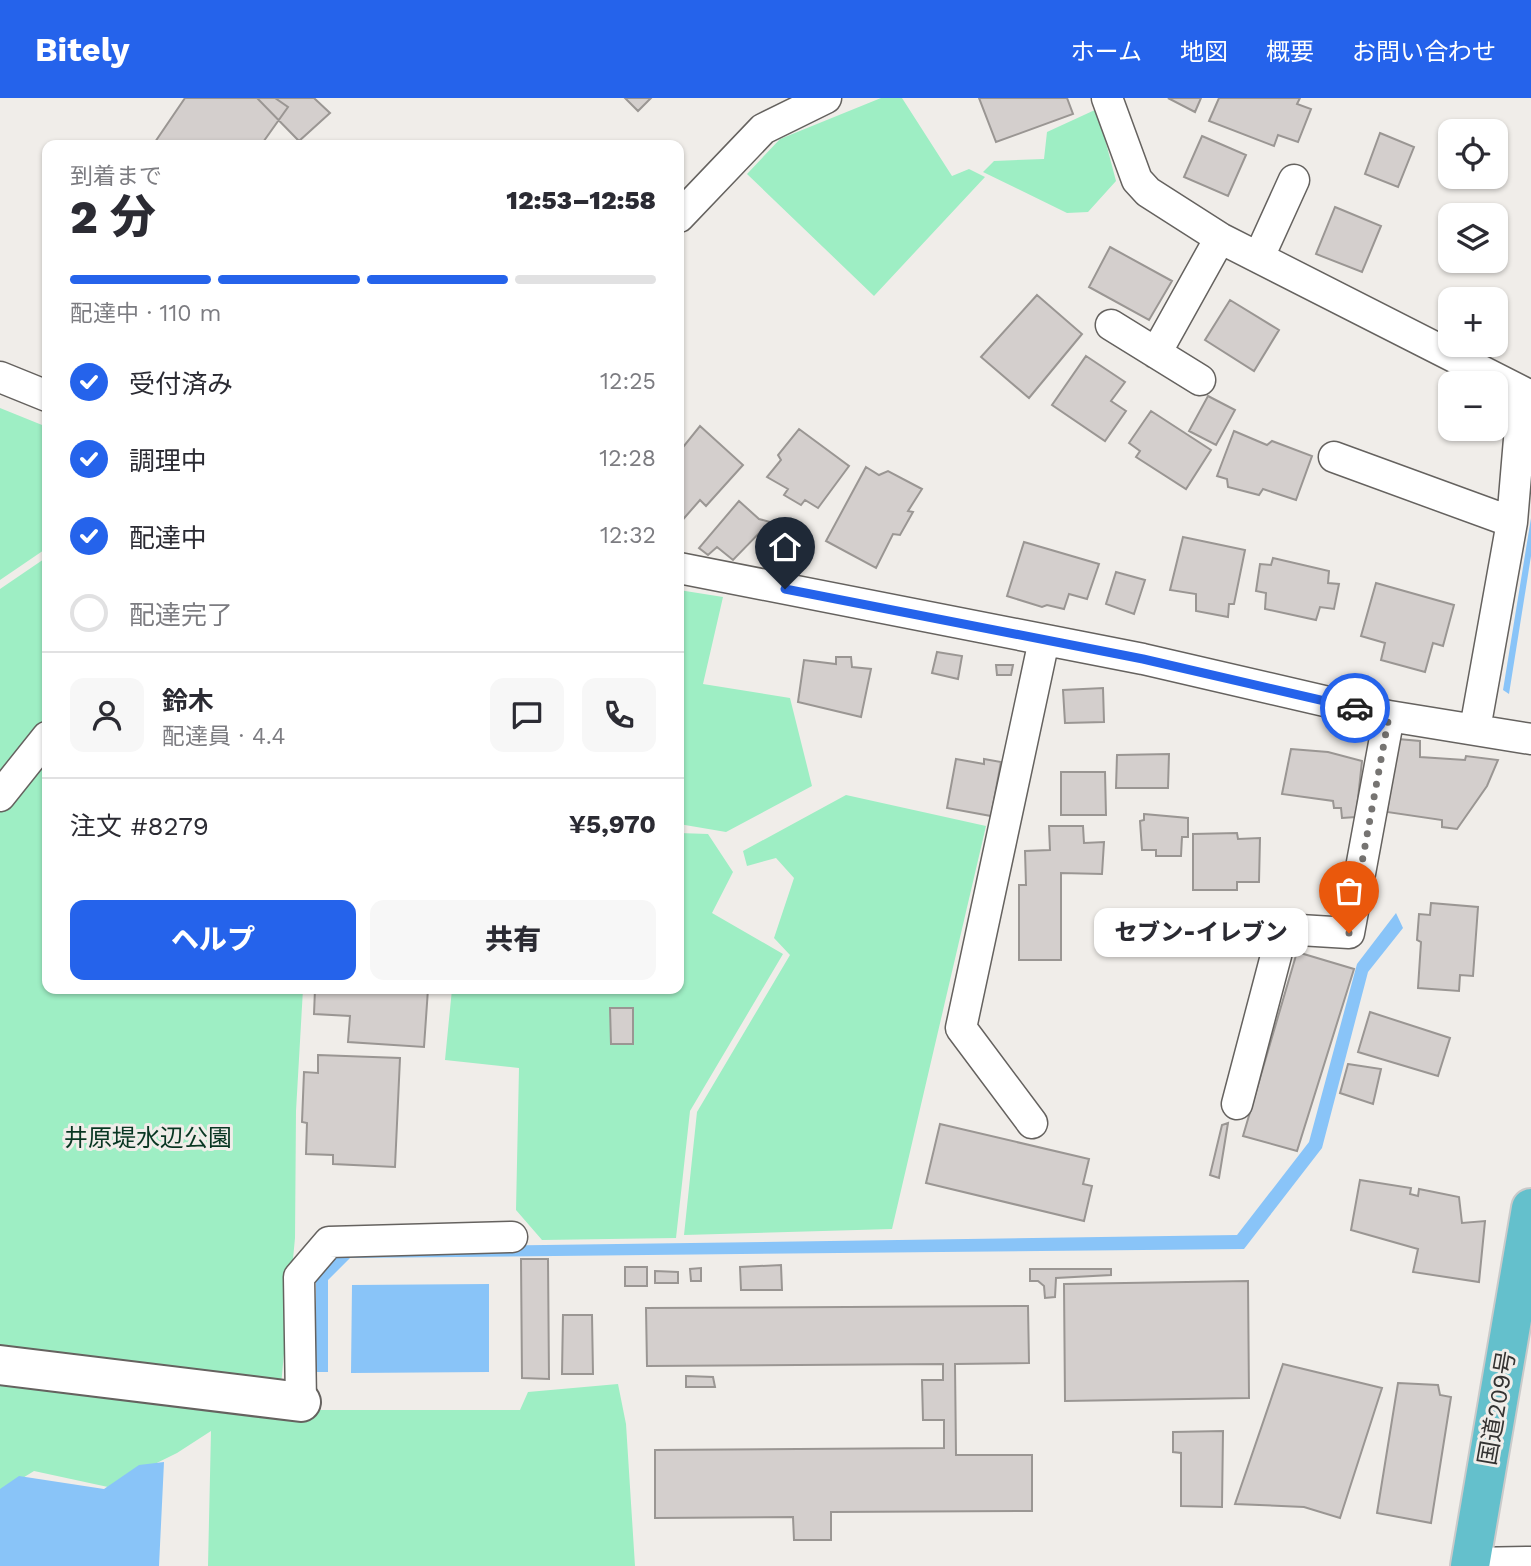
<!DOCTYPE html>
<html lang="ja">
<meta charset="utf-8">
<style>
:root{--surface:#fff;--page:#f7f7f7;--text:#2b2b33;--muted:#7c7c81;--line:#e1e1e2;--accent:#2563eb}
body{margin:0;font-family:"Work Sans","Noto Sans JP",sans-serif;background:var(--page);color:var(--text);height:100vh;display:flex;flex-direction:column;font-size:26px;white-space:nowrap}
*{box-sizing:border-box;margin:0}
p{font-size:23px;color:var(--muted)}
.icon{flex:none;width:38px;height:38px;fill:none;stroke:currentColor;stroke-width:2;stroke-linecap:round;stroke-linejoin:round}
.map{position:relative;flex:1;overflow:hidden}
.drawer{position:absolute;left:42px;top:42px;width:642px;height:854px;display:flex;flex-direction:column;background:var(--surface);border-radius:14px;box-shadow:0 2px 5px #0004}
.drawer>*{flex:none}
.controls{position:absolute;left:1438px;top:21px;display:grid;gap:14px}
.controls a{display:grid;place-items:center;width:70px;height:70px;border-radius:14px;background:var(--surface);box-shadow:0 2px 5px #0004;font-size:35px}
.pin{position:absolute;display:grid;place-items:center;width:60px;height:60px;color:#fff;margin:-72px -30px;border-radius:50% 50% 50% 0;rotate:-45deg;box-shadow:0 0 7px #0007}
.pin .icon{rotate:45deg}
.courier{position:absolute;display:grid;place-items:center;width:70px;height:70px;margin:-35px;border:5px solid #2563eb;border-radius:50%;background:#fff;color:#222;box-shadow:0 2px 9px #0007}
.bubble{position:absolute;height:49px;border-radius:14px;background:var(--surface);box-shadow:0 2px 5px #0004;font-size:23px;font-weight:800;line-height:49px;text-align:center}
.headline em{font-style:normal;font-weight:800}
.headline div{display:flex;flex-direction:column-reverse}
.headline{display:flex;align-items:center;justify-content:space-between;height:119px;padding:0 28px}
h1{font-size:46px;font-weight:800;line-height:52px}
.bar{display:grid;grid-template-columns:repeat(4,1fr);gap:10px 7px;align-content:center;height:84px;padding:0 28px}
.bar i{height:9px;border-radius:5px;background:var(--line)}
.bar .on{background:var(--accent)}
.bar p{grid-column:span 4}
.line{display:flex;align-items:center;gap:18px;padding:0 28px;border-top:2px solid var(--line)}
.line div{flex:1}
.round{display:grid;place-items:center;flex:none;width:74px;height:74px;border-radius:14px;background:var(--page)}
ol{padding:0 28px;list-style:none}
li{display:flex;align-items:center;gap:21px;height:77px}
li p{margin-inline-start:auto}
li .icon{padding:7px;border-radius:50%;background:var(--accent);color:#fff;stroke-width:4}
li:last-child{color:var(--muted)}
li i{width:38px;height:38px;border:4px solid var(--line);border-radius:50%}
.cta{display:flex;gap:14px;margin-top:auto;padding:14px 28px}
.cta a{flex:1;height:80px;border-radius:14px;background:var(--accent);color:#fff;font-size:28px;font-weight:800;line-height:80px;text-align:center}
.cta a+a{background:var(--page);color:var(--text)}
header{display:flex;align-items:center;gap:42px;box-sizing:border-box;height:98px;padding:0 35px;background:var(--accent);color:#fff}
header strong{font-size:33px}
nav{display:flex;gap:38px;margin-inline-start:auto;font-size:24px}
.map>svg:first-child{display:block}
</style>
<header>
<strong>Bitely</strong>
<nav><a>ホーム</a><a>地図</a><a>概要</a><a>お問い合わせ</a></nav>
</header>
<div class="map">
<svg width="1531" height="1468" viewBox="0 0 1531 1468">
<rect width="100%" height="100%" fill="#f0ede9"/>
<!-- green -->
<path fill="#9eeec4" d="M 881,0 L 902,0 L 952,78 L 969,71 L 985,79 L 874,198 L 747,76 L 780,41 Z
M 1097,11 L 1116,83 L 1088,114 L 1067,115 L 983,74 L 994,63 L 1044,61 L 1047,34 Z
M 0,310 L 47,329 L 47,450 L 0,482 Z
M 47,459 L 47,891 L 303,891 L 296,1013 L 295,1140 L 281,1287 L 244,1312 L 520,1312 L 528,1294 L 618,1286 L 626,1326 L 635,1468 L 208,1468 L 211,1333 L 177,1355 L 108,1389 L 34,1373 L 0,1394 L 0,491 Z
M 679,492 L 723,499 L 703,586 L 790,600 L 812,688 L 726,734 L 679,726 Z
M 846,697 L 986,728 L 892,1131 L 684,1137 L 697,1014 L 790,857 L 774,840 L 794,780 L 776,760 L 747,768 L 743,753 Z
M 679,735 L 708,736 L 733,774 L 712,815 L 783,856 L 690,1013 L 676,1140 L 542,1142 L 516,1112 L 519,970 L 445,962 L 452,891 L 679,891 Z"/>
<!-- water -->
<path fill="#89c4f8" d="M 1531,420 L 1531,458 L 1509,596 L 1503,592 Z
M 1396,815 L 1403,830 L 1368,874 L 1322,1050 L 1244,1151 L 350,1160 L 328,1182 L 328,1274 L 316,1274 L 316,1181 L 345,1150 L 1237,1137 L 1309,1044 L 1357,866 Z
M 489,1186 L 489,1274 L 351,1275 L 352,1187 Z
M 164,1364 L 159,1468 L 0,1468 L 0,1391 L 19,1378 L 104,1391 L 139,1367 Z"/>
<!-- building -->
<path fill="#d4cfcd" stroke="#9a9693" stroke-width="2" d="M 185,0 L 275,0 L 288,9 L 261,47 L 153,47 Z
M 257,0 L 314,0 L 330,15 L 299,43 Z
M 625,0 L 651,0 L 638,13 Z
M 979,0 L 1067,0 L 1073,16 L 996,44 Z
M 1168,0 L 1201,0 L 1195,14 Z
M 1219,0 L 1300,0 L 1297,6 L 1311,11 L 1298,44 L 1278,37 L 1274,48 L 1209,23 Z
M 1380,35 L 1414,49 L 1398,89 L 1365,76 Z
M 1202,38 L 1246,57 L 1228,98 L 1184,79 Z
M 1335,109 L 1381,128 L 1362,174 L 1316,156 Z
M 1110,149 L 1172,183 L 1149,222 L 1089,189 Z
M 1037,197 L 1082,236 L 1029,300 L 981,259 Z
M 1230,202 L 1279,232 L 1254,273 L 1205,242 Z
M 1086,258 L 1125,284 L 1111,303 L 1126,313 L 1105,343 L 1052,307 Z
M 1208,298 L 1235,312 L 1216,347 L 1189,333 Z
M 1151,313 L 1211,352 L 1186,391 L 1136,359 L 1140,353 L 1129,345 Z
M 700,328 L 743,367 L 706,408 L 700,402 L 679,426 L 679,354 Z
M 799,331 L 849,368 L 818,410 L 805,402 L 801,407 L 784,397 L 788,391 L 767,379 L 781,362 L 778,357 Z
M 1234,333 L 1267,347 L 1272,343 L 1312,358 L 1296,402 L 1263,391 L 1259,397 L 1228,389 L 1227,381 L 1217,378 Z
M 866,369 L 879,377 L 888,373 L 922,391 L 908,413 L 913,414 L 900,437 L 893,436 L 876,470 L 826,443 Z
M 739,403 L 759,421 L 770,424 L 733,462 L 717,449 L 708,457 L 699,450 Z
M 1183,439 L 1245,452 L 1234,506 L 1229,506 L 1228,519 L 1196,513 L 1196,496 L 1170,492 Z
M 1024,444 L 1099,466 L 1087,501 L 1069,496 L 1064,511 L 1047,507 L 1042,509 L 1007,498 Z
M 1273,460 L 1329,473 L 1328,485 L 1339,486 L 1334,511 L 1320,509 L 1316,522 L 1265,511 L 1266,495 L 1256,493 L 1260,466 L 1271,467 Z
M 1116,474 L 1145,482 L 1134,516 L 1106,506 Z
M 1376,485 L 1454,507 L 1443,548 L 1433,545 L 1425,574 L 1381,562 L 1385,545 L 1361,538 Z
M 937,554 L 962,558 L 958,581 L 932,575 Z
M 836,559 L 851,559 L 852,569 L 871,571 L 861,619 L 798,604 L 804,562 L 836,566 Z
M 996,567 L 1013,567 L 1011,577 L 997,577 Z
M 1103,590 L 1104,624 L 1065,625 L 1063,592 Z
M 1398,641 L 1420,643 L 1420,659 L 1465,662 L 1466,658 L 1498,662 L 1487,688 L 1457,731 L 1442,729 L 1442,722 L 1387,714 Z
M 1291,651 L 1328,654 L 1362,663 L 1356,719 L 1342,720 L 1341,710 L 1334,710 L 1333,703 L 1282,696 Z
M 1169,656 L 1168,690 L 1116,690 L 1117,657 Z
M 956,661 L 984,666 L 984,661 L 1001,664 L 991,718 L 947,710 Z
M 1061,674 L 1105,674 L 1106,717 L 1061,717 Z
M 1144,716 L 1188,720 L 1188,739 L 1182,739 L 1181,758 L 1156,758 L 1156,752 L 1142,752 L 1140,723 L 1144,722 Z
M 1049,728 L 1083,728 L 1084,745 L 1104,744 L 1102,776 L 1061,775 L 1061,862 L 1019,862 L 1019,787 L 1026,787 L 1025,753 L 1050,752 Z
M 1237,735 L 1238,741 L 1260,740 L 1259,784 L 1237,784 L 1237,792 L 1193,792 L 1193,736 Z
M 1431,805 L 1478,809 L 1473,878 L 1460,877 L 1459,893 L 1418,890 L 1421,844 L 1417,842 L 1419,816 L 1430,817 Z
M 1297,854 L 1354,871 L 1297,1053 L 1243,1038 Z
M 315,891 L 428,891 L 424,949 L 348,944 L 350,918 L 314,916 Z
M 610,910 L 633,910 L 633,946 L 611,946 Z
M 1370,914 L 1450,940 L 1438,978 L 1358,954 Z
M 318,957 L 400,960 L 395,1069 L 333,1066 L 333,1057 L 306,1056 L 307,1025 L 302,1024 L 304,974 L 318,975 Z
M 1348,966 L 1381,971 L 1373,1006 L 1340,995 Z
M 1228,1025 L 1219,1080 L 1210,1077 L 1222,1027 Z
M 940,1026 L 1089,1061 L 1083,1086 L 1092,1088 L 1084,1123 L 926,1085 Z
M 1360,1082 L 1411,1090 L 1410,1096 L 1418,1098 L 1419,1091 L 1459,1099 L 1462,1125 L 1485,1123 L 1479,1184 L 1413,1174 L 1418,1151 L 1351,1132 Z
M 521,1161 L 548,1161 L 549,1281 L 522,1280 Z
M 781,1167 L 782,1192 L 741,1192 L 740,1169 Z
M 625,1169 L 647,1169 L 647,1188 L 625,1188 Z
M 701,1170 L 701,1183 L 691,1183 L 690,1171 Z
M 1030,1171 L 1111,1171 L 1111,1177 L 1056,1180 L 1055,1199 L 1045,1200 L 1044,1188 L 1038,1183 L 1030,1183 Z
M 655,1173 L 678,1174 L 678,1185 L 655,1185 Z
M 1248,1183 L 1249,1300 L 1065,1303 L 1064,1186 Z
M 1028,1208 L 1029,1265 L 955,1266 L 956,1357 L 1032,1357 L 1032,1413 L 831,1414 L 831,1442 L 794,1442 L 793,1419 L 655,1420 L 655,1352 L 944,1350 L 944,1322 L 923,1322 L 922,1282 L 943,1282 L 943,1266 L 647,1268 L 646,1210 Z
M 563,1217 L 592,1217 L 593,1276 L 562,1276 Z
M 1283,1266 L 1382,1290 L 1340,1420 L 1304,1409 L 1235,1406 Z
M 686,1278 L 713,1279 L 715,1289 L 686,1289 Z
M 1398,1285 L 1438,1287 L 1440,1297 L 1451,1299 L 1431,1425 L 1377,1415 Z
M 1223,1333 L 1222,1409 L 1181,1408 L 1181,1355 L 1173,1354 L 1173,1334 Z"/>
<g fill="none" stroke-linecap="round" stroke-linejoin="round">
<defs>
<path id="minor" d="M 1107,0 L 1137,82 L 1148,94 L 1220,140 L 1523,294 L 1512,424 L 1475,631
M 679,119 L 763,31 L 826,0
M 1259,159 L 1294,82
M 1111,227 L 1200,282
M 1156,255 L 1220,140
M 0,279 L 47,298
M 1334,359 L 1512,424
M 679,470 L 1143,561 L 1389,618 L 1531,641
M 0,698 L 47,639
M 1237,1006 L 1283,831 L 1349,835 L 1389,618
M 1032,1025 L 961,930 L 1044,542
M 301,1304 L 299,1179 L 329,1144 L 512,1139
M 1471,1465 L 1531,1464"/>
<path id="tertiary" d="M 0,1267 L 301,1304"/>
<path id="trunk" d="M 1470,1468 L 1531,1110"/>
</defs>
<!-- minor casing -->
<use href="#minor" stroke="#65625f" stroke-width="33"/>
<!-- tertiary casing -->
<use href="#tertiary" stroke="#65625f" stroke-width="42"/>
<!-- trunk casing -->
<use href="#trunk" stroke="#cacaca" stroke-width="42"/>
<!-- minor -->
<use href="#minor" stroke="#fff" stroke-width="30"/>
<!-- tertiary -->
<use href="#tertiary" stroke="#fff" stroke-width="38"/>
<!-- trunk -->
<use href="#trunk" stroke="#64c0cc" stroke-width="38"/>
</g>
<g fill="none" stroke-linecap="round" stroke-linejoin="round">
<!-- done -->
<path stroke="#767472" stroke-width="7" stroke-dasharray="0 12.6" d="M 1349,835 L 1389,618 L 1355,610"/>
<!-- route -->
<path stroke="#2563eb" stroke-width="9" d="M 785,491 L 1143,561 L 1355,610"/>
</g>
<g text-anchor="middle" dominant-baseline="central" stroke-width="6" stroke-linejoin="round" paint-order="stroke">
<!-- park labels -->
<g font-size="24" fill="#083622" stroke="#f0ede9">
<text x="148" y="1040">井原堤水辺公園</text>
</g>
<!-- street labels -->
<g font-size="24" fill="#343332" stroke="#f0ede9">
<text transform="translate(1497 1310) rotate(-80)">国道209号</text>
</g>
</g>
</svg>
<div class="controls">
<a><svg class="icon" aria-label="locate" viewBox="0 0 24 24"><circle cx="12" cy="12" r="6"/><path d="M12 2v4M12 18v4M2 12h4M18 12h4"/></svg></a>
<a><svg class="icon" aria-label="layers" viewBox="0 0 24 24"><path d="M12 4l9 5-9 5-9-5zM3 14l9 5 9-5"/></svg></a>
<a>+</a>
<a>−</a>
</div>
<div class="pin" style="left:1349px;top:835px;background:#ea580c"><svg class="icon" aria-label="bag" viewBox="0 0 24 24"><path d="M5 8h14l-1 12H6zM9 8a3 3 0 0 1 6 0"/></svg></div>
<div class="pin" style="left:785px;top:491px;background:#1f2937"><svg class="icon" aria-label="home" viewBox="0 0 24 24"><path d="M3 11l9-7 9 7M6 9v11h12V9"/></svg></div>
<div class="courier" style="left:1355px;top:610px"><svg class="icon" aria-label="car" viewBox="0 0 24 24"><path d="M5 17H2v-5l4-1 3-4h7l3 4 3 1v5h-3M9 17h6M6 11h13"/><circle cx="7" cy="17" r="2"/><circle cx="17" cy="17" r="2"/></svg></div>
<div class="bubble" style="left:1094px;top:810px;width:214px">セブン-イレブン</div>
<section class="drawer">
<div class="headline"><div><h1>2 分</h1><p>到着まで</p></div><em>12:53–12:58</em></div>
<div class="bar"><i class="on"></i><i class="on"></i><i class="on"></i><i></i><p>配達中 · 110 m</p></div>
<ol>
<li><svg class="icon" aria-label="check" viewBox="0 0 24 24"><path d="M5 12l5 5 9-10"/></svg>受付済み<p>12:25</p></li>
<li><svg class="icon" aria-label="check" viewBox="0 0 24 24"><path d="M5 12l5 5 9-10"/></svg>調理中<p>12:28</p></li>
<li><svg class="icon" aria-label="check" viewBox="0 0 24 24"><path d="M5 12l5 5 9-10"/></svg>配達中<p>12:32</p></li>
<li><i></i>配達完了</li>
</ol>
<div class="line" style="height:126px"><a class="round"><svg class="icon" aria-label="person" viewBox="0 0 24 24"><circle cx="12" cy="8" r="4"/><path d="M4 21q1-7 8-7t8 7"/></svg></a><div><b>鈴木</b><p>配達員 · 4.4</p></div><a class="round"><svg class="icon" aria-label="chat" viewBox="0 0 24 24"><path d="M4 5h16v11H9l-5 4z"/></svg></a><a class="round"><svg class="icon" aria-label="phone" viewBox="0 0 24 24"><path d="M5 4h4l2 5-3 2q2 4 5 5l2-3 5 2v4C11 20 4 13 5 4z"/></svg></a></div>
<div class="line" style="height:91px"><div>注文 #8279</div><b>¥5,970</b></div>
<div class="cta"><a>ヘルプ</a><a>共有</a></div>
</section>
</div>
